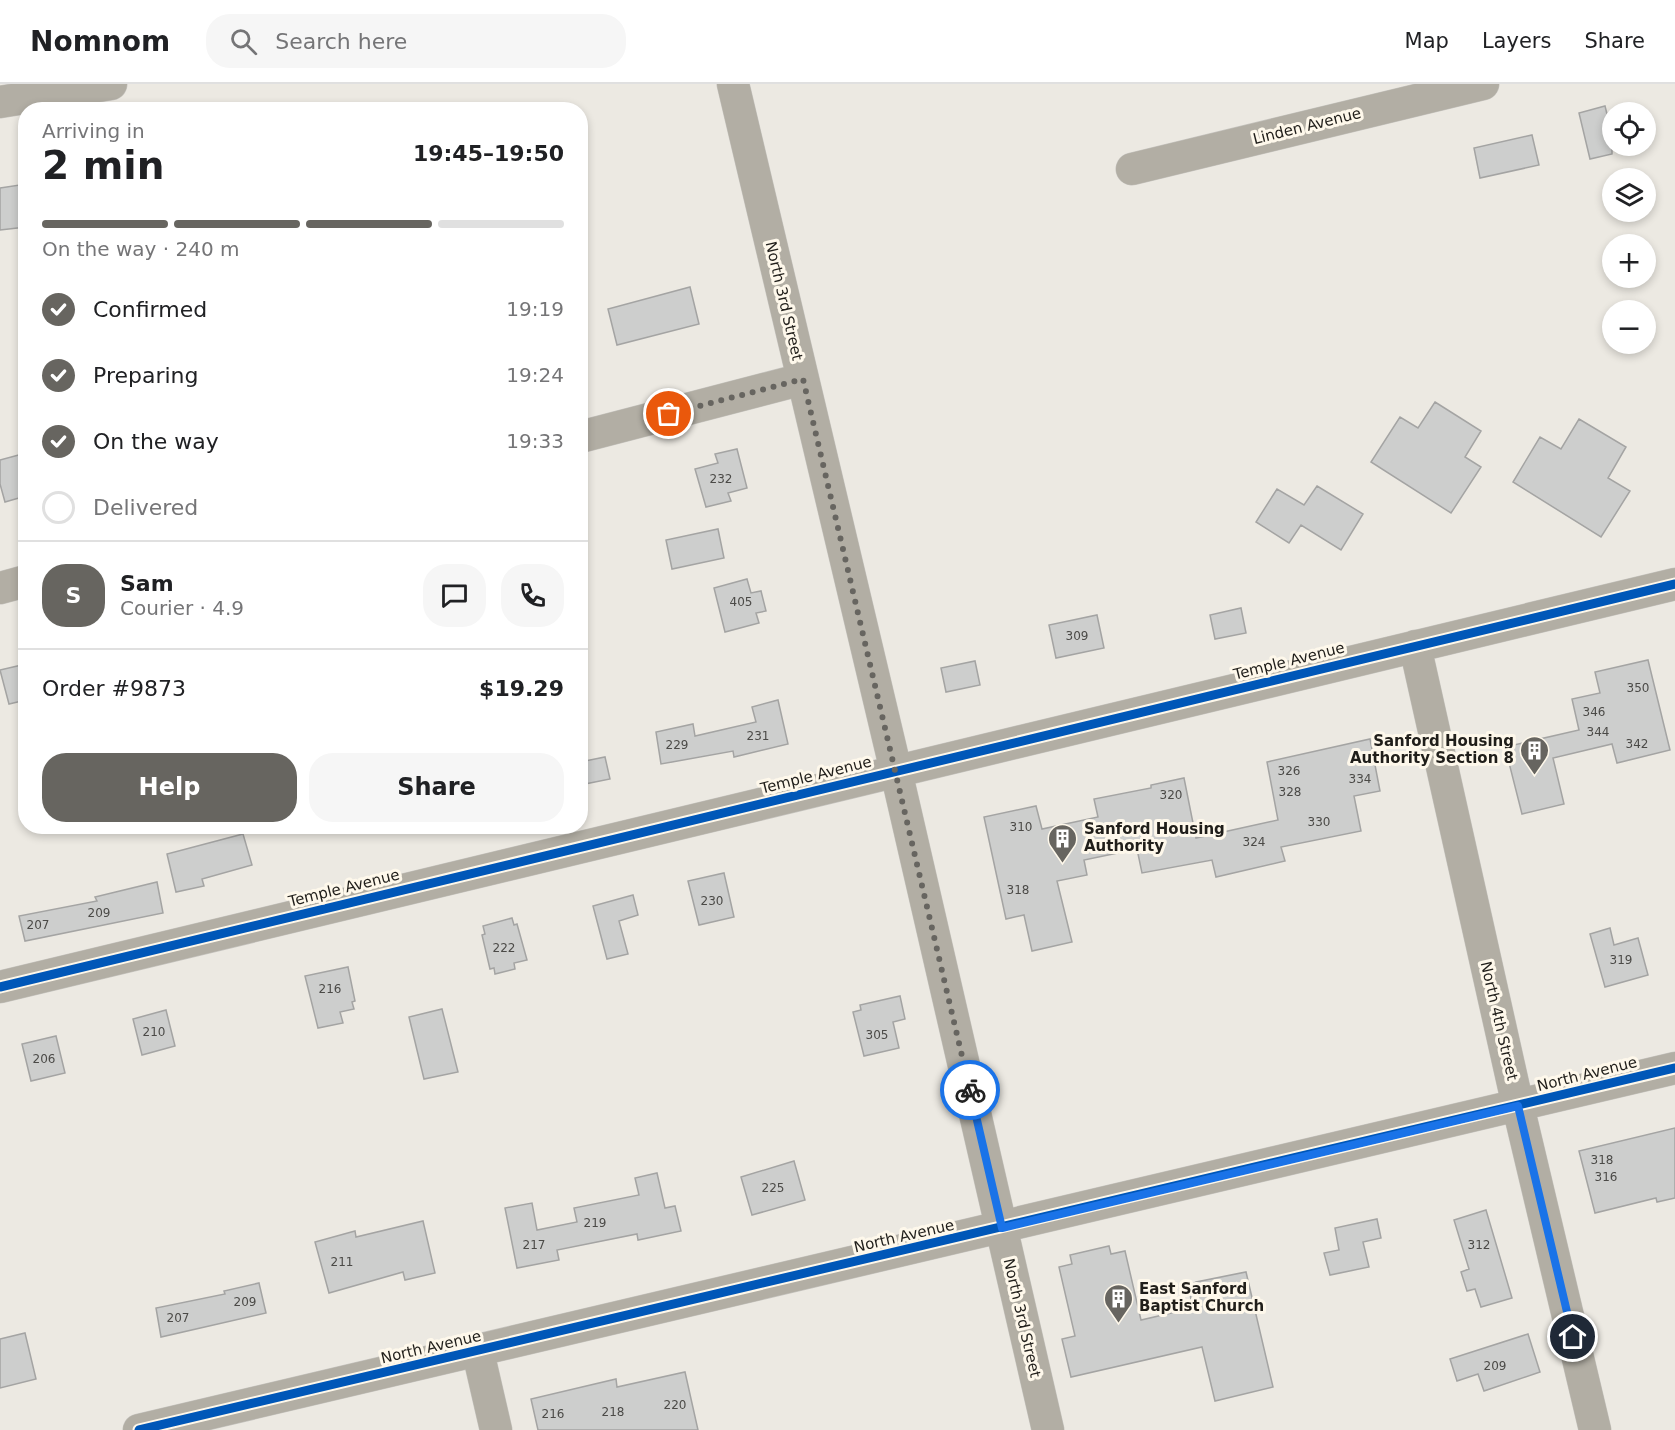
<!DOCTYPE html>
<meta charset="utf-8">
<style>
:root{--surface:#fff;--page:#f6f6f6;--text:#202124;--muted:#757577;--line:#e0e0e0;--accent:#676560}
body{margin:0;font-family:"DejaVu Sans",sans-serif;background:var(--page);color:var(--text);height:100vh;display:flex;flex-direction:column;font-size:22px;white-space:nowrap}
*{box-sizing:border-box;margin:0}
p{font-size:20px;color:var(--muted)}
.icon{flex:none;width:33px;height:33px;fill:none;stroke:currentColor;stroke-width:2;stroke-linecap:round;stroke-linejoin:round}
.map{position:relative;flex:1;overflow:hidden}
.details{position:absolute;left:18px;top:18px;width:570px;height:732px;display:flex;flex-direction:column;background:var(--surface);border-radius:24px;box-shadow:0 3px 9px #0003}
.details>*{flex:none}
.buttons{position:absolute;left:1602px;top:18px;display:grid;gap:12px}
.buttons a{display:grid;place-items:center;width:54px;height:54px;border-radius:50%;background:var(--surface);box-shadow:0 3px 9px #0003;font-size:30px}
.pin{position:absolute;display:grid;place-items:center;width:51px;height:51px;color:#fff;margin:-26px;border:3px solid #fff;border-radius:50%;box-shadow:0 2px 6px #0007}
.courier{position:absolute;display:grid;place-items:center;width:60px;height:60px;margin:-30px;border:4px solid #1a73e8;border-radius:50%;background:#fff;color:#222;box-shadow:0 2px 8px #0007}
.overview em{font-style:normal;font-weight:600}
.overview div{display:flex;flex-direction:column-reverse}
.overview{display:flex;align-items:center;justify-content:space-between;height:102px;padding:0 24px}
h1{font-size:39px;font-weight:600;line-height:45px}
.bar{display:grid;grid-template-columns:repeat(4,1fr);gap:9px 6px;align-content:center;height:72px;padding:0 24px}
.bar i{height:8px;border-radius:4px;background:var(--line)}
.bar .on{background:var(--accent)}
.bar p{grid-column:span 4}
.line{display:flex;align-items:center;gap:15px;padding:0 24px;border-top:2px solid var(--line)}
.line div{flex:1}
.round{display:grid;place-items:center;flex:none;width:63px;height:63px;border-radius:24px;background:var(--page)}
ol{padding:0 24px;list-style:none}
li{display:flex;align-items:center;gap:18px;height:66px}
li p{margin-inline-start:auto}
li .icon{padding:6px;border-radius:50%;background:var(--accent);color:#fff;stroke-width:4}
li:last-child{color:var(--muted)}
li i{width:33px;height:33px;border:3px solid var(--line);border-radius:50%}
.cta{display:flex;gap:12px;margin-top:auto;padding:12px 24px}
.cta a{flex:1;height:69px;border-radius:24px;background:var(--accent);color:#fff;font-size:24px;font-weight:600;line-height:69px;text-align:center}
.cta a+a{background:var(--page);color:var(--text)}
header{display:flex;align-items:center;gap:36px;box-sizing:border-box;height:84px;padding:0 30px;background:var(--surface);border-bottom:2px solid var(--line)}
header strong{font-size:28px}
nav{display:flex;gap:33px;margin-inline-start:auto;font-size:21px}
.search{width:420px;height:54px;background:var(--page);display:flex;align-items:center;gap:15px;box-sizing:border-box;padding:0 21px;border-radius:24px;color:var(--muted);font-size:22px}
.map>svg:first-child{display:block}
</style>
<header>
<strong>Nomnom</strong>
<div class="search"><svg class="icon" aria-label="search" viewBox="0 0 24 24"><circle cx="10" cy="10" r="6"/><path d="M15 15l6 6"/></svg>Search here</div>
<nav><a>Map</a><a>Layers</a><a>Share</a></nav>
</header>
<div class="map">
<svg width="1675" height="1346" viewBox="0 0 1675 1346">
<rect width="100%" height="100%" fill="#ece9e2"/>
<!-- building -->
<path fill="#cdcecd" stroke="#a4a4a3" stroke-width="1.5" d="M 1605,22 L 1608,34 L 1612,33 L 1612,70 L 1590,75 L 1579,29 Z
M 1532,51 L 1539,81 L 1480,94 L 1474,64 Z
M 26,100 L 26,143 L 0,146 L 0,104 Z
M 690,203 L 699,240 L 617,261 L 608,225 Z
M 1435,318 L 1481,347 L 1465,373 L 1481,383 L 1451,429 L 1371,378 L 1400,333 L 1418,344 Z
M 1579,335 L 1626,363 L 1608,394 L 1630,407 L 1601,453 L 1513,398 L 1540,353 L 1561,365 Z
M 737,365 L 747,404 L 728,409 L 731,417 L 706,423 L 695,385 L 718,379 L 715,370 Z
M 26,369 L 26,412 L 5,418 L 0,400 L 0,376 Z
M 1317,402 L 1363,430 L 1341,466 L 1301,441 L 1289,459 L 1256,438 L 1277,405 L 1304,421 Z
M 718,445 L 724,474 L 672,485 L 666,456 Z
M 747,495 L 751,509 L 761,507 L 766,527 L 756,529 L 759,539 L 725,548 L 714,504 Z
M 1241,524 L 1246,549 L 1215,555 L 1210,531 Z
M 1097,531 L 1104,564 L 1056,574 L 1049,541 Z
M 1648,576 L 1670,666 L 1617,679 L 1612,660 L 1553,674 L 1564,720 L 1522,730 L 1505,663 L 1579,646 L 1572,615 L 1600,609 L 1595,588 Z
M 975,577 L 980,601 L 946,608 L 941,584 Z
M 26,580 L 26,616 L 9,620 L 0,586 Z
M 778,616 L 788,660 L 734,673 L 733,667 L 661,680 L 656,648 L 693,640 L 695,652 L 756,638 L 752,623 Z
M 1370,655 L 1380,707 L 1354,712 L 1361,747 L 1281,763 L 1285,777 L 1216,793 L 1212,776 L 1142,789 L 1137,765 L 1084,776 L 1087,791 L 1057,797 L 1072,858 L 1032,867 L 1024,831 L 1006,835 L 984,733 L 1036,722 L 1042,745 L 1098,733 L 1094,715 L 1151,704 L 1151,701 L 1184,694 L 1196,754 L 1278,736 L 1267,678 Z
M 605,673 L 610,695 L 580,701 L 580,678 Z
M 243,750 L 252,781 L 202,795 L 204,802 L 176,808 L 167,770 Z
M 724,789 L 734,833 L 699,841 L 688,797 Z
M 157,798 L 163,829 L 25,857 L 19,832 L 97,817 L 95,813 Z
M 633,811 L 638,831 L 619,837 L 628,870 L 607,875 L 593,822 Z
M 512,834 L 514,841 L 517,840 L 527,876 L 514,879 L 515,885 L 495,890 L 494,884 L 490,885 L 482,851 L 485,850 L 483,842 Z
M 1610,844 L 1614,861 L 1638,854 L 1648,891 L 1605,903 L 1590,850 Z
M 348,883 L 355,917 L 352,918 L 354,925 L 340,928 L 343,939 L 318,944 L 305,892 Z
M 900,912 L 905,935 L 893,938 L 899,964 L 864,972 L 853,928 L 861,926 L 860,921 Z
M 442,925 L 458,988 L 424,995 L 409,933 Z
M 166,926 L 175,962 L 142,971 L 133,935 Z
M 56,952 L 65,989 L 31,997 L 22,960 Z
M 1675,1044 L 1675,1114 L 1657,1118 L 1656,1114 L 1595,1129 L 1579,1067 Z
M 794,1077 L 805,1116 L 752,1131 L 741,1093 Z
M 657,1089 L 665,1124 L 675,1122 L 681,1147 L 638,1156 L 637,1150 L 557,1166 L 559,1176 L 517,1184 L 505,1124 L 532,1119 L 537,1146 L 577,1138 L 574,1124 L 639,1111 L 635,1094 Z
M 1486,1126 L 1512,1214 L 1481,1223 L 1475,1205 L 1467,1207 L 1461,1188 L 1469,1185 L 1454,1136 Z
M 1377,1135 L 1381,1154 L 1363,1158 L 1369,1183 L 1330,1191 L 1324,1169 L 1339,1166 L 1335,1144 Z
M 423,1137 L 435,1189 L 405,1196 L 403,1188 L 329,1209 L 315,1158 L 355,1147 L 356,1153 Z
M 1109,1162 L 1111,1170 L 1125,1167 L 1141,1236 L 1193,1224 L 1188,1202 L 1196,1198 L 1246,1188 L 1273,1303 L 1215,1317 L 1202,1263 L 1071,1293 L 1062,1255 L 1075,1252 L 1059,1183 L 1072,1180 L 1070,1171 Z
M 259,1199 L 266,1229 L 161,1253 L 156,1224 L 225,1210 L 224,1207 Z
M 25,1249 L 36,1295 L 0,1304 L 0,1255 Z
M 1528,1250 L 1540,1288 L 1484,1307 L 1478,1290 L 1457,1297 L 1450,1275 Z
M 685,1288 L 698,1346 L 538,1346 L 531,1315 L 616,1295 L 617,1303 Z"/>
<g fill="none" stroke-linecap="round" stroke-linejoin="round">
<defs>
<path id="minor" d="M 733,0 L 896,687 L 1048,1346
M 0,18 L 111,0
M 1132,85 L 1483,0
M 580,353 L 803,295
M 0,504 L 26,497
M 1415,562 L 1518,1022 L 1595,1346
M 0,903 L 1675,500
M 478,1268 L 496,1346
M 139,1346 L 1675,984"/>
</defs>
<!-- minor casing -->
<use href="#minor" stroke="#c6c4bf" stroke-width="33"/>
<!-- minor -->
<use href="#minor" stroke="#b2aea4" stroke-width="32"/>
<defs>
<path id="cycleway" d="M 0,903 L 1675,500
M 139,1346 L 1675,984"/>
</defs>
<!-- cycleway casing -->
<use href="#cycleway" stroke="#fef8eb" stroke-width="13"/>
<!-- cycleway -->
<use href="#cycleway" stroke="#0057b8" stroke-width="9"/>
</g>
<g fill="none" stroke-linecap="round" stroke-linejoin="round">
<!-- done -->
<path stroke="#676560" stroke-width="6" stroke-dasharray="0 10.8" d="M 669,330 L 803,295 L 970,1006"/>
<!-- route -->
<path stroke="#1a73e8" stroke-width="8" d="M 970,1006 L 1002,1144 L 1518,1022 L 1573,1253"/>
</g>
<!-- icons -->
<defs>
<symbol id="building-pin" viewBox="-11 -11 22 30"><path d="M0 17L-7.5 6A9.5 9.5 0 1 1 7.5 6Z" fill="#676560" stroke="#fef8eb"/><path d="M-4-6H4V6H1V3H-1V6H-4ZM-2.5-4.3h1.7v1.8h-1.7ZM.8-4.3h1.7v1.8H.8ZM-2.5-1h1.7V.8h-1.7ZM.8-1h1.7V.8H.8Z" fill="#fff"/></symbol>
</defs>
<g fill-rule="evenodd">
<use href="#building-pin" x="1518" y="650" width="33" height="45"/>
<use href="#building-pin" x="1046" y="738" width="33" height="45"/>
<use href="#building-pin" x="1102" y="1198" width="33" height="45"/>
</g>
<g text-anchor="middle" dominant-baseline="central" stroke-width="6" stroke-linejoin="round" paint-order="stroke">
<!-- number labels -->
<g font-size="12" fill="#4b4a47">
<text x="721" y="395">232</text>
<text x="741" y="518">405</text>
<text x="1077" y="552">309</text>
<text x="1638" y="604">350</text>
<text x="1594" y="628">346</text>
<text x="1598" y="648">344</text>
<text x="758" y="652">231</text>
<text x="1637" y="660">342</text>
<text x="677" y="661">229</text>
<text x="1289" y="687">326</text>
<text x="1360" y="695">334</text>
<text x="1290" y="708">328</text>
<text x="1171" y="711">320</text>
<text x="1319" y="738">330</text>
<text x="1021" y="743">310</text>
<text x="1254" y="758">324</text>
<text x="1018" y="806">318</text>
<text x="712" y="817">230</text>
<text x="99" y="829">209</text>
<text x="38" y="841">207</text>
<text x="504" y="864">222</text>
<text x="1621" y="876">319</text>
<text x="330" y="905">216</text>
<text x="154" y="948">210</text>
<text x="877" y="951">305</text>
<text x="44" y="975">206</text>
<text x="1602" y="1076">318</text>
<text x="1606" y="1093">316</text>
<text x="773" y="1104">225</text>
<text x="595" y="1139">219</text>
<text x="534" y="1161">217</text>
<text x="1479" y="1161">312</text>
<text x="342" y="1178">211</text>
<text x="245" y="1218">209</text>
<text x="178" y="1234">207</text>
<text x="1495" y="1282">209</text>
<text x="675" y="1321">220</text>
<text x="613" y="1328">218</text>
<text x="553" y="1330">216</text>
</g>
<!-- street labels -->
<g font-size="15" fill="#201e1a" stroke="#fef8eb">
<text transform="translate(1307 42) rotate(-14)">Linden Avenue</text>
<text transform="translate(784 217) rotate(77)">North 3rd Street</text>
<text transform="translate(1289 577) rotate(-14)">Temple Avenue</text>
<text transform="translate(816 691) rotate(-14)">Temple Avenue</text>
<text transform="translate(344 804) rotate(-14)">Temple Avenue</text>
<text transform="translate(1499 937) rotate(77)">North 4th Street</text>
<text transform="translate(1587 990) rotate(-14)">North Avenue</text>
<text transform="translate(904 1152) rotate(-13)">North Avenue</text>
<text transform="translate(1022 1234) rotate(77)">North 3rd Street</text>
<text transform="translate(431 1263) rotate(-13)">North Avenue</text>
</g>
<!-- poi labels -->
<g font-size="15" font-weight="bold" fill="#201e1a" stroke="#fef8eb" text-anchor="start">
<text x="1514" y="657" text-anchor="end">Sanford Housing<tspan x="1514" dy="17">Authority Section 8</tspan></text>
<text x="1084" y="745">Sanford Housing<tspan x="1084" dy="17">Authority</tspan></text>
<text x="1139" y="1205">East Sanford<tspan x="1139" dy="17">Baptist Church</tspan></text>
</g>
</g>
</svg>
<div class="buttons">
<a><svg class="icon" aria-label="locate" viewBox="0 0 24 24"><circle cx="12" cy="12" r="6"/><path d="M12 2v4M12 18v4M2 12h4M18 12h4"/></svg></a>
<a><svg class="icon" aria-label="layers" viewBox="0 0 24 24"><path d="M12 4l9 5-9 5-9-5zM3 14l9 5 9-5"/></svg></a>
<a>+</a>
<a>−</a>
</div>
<div class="pin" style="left:669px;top:330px;background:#ea580c"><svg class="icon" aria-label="bag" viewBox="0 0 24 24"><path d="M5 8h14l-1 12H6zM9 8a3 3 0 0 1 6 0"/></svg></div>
<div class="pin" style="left:1573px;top:1253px;background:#1f2937"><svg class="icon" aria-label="home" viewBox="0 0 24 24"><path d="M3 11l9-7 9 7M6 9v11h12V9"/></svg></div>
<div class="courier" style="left:970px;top:1006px"><svg class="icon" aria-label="bike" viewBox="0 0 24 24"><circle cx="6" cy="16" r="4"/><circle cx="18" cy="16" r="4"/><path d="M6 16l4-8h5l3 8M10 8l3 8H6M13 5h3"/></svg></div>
<section class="details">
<div class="overview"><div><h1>2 min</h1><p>Arriving in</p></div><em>19:45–19:50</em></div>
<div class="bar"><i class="on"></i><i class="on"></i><i class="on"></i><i></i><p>On the way · 240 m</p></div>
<ol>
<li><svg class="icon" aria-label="check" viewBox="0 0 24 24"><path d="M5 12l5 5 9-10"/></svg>Confirmed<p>19:19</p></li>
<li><svg class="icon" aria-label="check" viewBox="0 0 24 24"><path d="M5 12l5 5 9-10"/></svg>Preparing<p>19:24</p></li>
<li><svg class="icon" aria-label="check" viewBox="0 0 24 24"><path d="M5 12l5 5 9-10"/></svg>On the way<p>19:33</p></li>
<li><i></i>Delivered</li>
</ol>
<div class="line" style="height:108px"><b class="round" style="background:var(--accent);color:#fff">S</b><div><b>Sam</b><p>Courier · 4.9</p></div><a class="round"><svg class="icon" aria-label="chat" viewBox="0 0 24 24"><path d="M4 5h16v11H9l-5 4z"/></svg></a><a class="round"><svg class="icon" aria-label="phone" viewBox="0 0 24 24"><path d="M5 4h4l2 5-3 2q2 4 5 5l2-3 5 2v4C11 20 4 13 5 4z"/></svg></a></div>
<div class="line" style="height:78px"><div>Order #9873</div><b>$19.29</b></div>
<div class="cta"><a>Help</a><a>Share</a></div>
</section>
</div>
